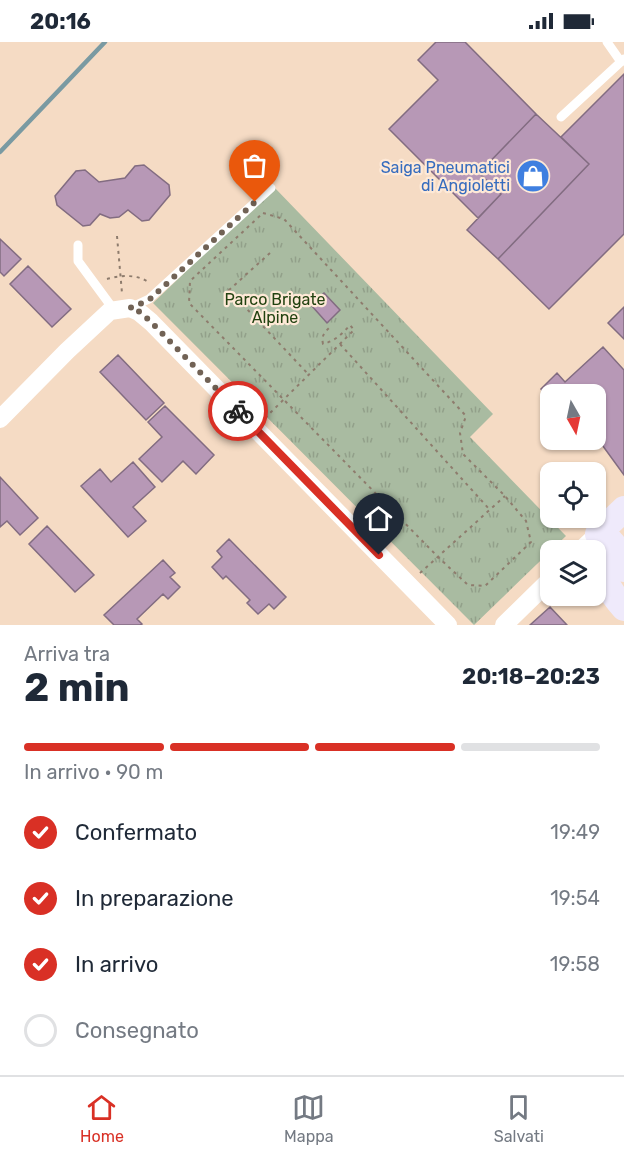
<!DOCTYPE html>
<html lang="it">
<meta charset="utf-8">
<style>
:root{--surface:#fff;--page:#f2f2f3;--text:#1f2937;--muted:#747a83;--line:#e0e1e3;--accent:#d93025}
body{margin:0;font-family:Rubik,sans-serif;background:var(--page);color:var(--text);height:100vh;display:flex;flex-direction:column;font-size:22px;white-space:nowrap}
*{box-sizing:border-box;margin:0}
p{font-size:20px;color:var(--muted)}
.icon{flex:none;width:33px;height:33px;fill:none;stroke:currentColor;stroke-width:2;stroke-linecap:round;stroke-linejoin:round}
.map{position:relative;height:583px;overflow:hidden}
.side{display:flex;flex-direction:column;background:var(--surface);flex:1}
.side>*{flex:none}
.needle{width:39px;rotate:171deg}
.fabs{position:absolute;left:540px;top:342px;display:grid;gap:12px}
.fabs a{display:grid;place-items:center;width:66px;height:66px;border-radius:12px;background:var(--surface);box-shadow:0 2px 4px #0004;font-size:30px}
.pin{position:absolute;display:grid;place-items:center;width:51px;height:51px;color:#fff;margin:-62px -26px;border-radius:50% 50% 50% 0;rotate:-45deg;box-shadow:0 0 6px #0007}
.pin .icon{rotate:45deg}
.courier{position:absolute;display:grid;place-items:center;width:60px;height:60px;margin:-30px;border:4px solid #d93025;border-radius:50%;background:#fff;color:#222;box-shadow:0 2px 8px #0007}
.summary em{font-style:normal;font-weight:700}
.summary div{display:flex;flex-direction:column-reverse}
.summary{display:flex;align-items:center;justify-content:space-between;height:102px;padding:0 24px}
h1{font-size:39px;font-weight:700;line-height:45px}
.bar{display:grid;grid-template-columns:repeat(4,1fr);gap:9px 6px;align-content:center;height:72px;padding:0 24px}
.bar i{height:8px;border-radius:4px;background:var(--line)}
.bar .active{background:var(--accent)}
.bar p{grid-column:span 4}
ol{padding:0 24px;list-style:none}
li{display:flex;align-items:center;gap:18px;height:66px}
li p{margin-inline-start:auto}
li .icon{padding:6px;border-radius:50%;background:var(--accent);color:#fff;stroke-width:4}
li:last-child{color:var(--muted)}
li i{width:33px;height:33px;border:3px solid var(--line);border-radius:50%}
.status{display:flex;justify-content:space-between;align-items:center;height:42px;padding:0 30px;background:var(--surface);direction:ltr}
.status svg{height:16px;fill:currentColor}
.dock{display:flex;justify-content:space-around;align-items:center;height:84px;border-top:2px solid var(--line);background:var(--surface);font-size:16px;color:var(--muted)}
.dock a{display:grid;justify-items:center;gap:3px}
.dock .active{color:var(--accent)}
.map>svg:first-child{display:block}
</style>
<div class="status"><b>20:16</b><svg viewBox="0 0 49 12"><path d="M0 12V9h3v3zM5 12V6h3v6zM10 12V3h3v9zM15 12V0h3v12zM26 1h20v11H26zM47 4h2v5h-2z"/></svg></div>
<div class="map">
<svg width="624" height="583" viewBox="0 0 624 583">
<defs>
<pattern id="grass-tufts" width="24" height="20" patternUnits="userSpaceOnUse" patternTransform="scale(1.5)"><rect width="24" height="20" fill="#a9bba1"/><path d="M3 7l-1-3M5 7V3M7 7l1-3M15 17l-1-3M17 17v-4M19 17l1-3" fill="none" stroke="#92a08a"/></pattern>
</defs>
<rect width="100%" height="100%" fill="#f5dbc4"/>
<!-- grass -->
<path fill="url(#grass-tufts)" d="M 274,145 L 493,372 L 470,395 L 566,494 L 474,583 L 153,261 Z"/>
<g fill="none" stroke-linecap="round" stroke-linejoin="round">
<!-- stream -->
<path stroke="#7a9aa2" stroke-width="4.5" d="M 0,110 L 105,0"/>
</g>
<!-- building -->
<path fill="#b798b6" stroke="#826c81" stroke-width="1.5" d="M 436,0 L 465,0 L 536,72 L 479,131 L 501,152 L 478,176 L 389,87 L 438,38 L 418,18 Z
M 624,32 L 624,192 L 549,267 L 498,217 L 589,122 L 561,95 Z
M 536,72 L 589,122 L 498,217 L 467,188 L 501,152 L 479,131 Z
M 144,123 L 169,143 L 170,153 L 149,178 L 142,179 L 128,168 L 119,175 L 110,176 L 100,172 L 90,183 L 83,184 L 57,163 L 55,154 L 76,129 L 85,128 L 99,140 L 125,136 L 135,124 Z
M 0,197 L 21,217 L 4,234 L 0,230 Z
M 28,224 L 71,267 L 52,285 L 10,242 Z
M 324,251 L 340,268 L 327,281 L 311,263 Z
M 624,265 L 624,297 L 608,281 Z
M 603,305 L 624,328 L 624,433 L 600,400 L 595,405 L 588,398 L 596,398 L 596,352 L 550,352 L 550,357 L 541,347 L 557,331 L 565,340 Z
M 118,313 L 164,361 L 146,378 L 100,330 Z
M 165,364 L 214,413 L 196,432 L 183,419 L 162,440 L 139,417 L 162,395 L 148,380 Z
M 133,420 L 155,445 L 133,465 L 146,479 L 128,495 L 81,444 L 100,427 L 111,440 Z
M 0,435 L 38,476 L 20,493 L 7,479 L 0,485 Z
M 47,484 L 94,533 L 75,550 L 29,502 Z
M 229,497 L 286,555 L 274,567 L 269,562 L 258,572 L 247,561 L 250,558 L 226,534 L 223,537 L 212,525 L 222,515 L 217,509 Z
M 163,518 L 175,531 L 170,535 L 180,545 L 168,557 L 163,552 L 137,577 L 142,582 L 140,583 L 114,583 L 104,573 Z
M 550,565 L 567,583 L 530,583 Z"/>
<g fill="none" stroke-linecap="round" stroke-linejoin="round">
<!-- path -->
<path stroke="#8e7c6d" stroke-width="2" stroke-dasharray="3 4.5" stroke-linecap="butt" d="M 263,171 L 284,177 L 466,374 L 460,391 L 463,412 L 505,454 L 526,479 L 531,500 L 485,544 L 468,543 L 438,515 L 189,261 L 190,239 Z
M 117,194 L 122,251
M 270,211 L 229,248 L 309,333
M 107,237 C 122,233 137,232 150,241
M 340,302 L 490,468
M 265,376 L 354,288 L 350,283 C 342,292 335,299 323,302 C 321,293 325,290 331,284
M 420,531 L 505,454"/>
<!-- lane -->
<path stroke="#fff" stroke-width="9" d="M 607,0 L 621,20
M 561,75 L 624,17
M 78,203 L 78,219 L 114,268
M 132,265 L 149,257 L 271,146"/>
<!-- street -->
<path stroke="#fff" stroke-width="18" d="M 0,377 L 67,309 L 110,269 L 130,266 L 139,270 L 151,280 L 448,583
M 581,508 L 598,492
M 504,583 L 550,538"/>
<!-- secondary -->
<path stroke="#efeafb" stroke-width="26" d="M 598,492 C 616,497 617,511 624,527
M 598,492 L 624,467
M 596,511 C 599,530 611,552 624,566"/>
</g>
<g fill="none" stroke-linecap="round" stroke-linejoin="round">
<!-- done -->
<path stroke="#716255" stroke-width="6" stroke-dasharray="0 10.8" d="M 238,369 L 151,280 L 140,270 L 130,266 L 149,258 L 255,160"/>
<!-- route -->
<path stroke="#d93025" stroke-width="8" d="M 238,369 L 379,513"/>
</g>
<!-- icons -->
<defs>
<symbol id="shop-disc" viewBox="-11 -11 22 22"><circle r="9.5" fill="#3f7fe0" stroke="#fee9d7"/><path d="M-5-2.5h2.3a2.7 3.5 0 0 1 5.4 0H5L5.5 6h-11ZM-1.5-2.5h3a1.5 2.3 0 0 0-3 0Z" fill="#fff"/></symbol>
</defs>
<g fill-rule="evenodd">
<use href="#shop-disc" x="514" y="115" width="38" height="38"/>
</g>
<g text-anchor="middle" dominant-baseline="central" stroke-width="4.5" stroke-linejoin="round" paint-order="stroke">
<!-- shop labels -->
<g font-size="16" fill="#366cbe" stroke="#fee9d7" text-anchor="end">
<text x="510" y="125">Saiga Pneumatici<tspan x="510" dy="18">di Angioletti</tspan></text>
</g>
<!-- park labels -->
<g font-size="16" fill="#224210" stroke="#fee9d7">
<text x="275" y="257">Parco Brigate<tspan x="275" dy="18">Alpine</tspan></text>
</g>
</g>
</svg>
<div class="fabs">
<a><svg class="needle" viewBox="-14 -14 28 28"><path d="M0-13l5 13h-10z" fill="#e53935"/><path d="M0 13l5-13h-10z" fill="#747a83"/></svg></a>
<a><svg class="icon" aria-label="locate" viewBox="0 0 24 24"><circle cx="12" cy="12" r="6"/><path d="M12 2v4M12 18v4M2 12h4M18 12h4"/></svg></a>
<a><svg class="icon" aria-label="layers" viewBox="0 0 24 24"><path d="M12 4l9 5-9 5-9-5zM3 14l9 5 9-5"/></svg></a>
</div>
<div class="pin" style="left:255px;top:160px;background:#ea580c"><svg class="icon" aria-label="bag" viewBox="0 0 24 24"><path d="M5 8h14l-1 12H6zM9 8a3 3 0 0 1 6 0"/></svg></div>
<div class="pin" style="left:379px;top:513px;background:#1f2937"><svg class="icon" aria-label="home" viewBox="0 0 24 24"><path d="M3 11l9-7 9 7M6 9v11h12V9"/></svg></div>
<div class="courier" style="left:238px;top:369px"><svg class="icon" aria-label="bike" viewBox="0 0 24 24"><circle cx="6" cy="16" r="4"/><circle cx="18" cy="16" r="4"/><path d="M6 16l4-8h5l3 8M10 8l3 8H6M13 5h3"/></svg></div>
</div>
<section class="side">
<div class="summary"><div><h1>2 min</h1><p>Arriva tra</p></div><em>20:18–20:23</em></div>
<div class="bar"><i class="active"></i><i class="active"></i><i class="active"></i><i></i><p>In arrivo · 90 m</p></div>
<ol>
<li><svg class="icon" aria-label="check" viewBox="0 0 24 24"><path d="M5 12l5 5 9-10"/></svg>Confermato<p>19:49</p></li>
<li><svg class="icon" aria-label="check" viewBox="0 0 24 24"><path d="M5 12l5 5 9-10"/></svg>In preparazione<p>19:54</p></li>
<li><svg class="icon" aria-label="check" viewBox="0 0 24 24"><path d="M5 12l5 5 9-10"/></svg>In arrivo<p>19:58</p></li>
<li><i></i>Consegnato</li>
</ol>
</section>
<nav class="dock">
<a class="active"><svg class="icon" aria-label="home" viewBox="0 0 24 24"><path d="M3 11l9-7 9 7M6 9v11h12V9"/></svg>Home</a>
<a><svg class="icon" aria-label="map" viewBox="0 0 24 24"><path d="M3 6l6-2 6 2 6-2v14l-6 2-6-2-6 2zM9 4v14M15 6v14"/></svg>Mappa</a>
<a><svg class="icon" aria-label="saved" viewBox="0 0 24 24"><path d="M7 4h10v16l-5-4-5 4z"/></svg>Salvati</a>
</nav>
